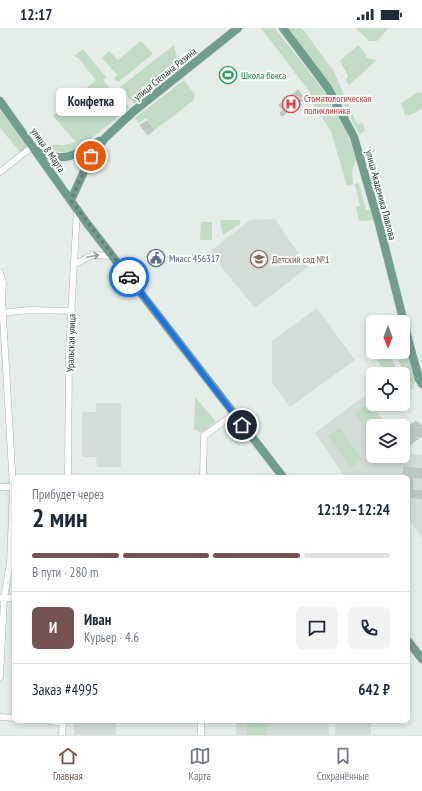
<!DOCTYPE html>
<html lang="ru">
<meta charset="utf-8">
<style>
:root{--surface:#fff;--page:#f2f2f3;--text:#1f2937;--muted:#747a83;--line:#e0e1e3;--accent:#765250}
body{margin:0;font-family:"PT Sans Narrow",sans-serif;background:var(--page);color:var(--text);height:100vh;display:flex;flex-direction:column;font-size:15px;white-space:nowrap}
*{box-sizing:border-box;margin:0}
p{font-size:13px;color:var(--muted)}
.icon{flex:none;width:22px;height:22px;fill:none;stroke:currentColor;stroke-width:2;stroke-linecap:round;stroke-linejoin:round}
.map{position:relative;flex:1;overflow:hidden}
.sheet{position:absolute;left:12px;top:447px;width:398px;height:248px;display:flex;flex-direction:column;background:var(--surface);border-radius:6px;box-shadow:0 2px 6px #0003}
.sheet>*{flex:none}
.needle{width:26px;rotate:180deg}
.controls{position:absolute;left:366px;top:287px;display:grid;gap:8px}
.controls a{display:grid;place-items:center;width:44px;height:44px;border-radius:6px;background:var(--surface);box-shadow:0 2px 6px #0003;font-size:20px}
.pin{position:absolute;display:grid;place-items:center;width:34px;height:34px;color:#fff;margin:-17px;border:2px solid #fff;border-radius:50%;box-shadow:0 1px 4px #0007}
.courier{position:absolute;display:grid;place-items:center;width:40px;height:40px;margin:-20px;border:3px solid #1a73e8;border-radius:50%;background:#fff;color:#222;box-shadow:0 1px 5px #0007}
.bubble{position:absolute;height:28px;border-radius:6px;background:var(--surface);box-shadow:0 2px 6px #0003;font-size:13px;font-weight:600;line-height:28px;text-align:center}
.headline em{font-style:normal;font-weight:600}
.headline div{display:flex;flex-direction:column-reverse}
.headline{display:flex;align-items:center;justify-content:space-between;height:68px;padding:0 20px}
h1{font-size:26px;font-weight:600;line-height:30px}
.bar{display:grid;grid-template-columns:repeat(4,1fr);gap:6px 4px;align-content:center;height:48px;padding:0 20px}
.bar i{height:5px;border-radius:3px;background:var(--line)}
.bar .selected{background:var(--accent)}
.bar p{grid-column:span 4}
.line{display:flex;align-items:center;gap:10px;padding:0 20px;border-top:1px solid var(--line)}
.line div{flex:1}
.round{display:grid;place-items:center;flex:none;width:42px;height:42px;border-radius:6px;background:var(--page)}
.status{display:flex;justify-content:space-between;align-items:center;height:28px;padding:0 20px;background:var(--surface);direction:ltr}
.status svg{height:11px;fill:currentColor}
.tab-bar{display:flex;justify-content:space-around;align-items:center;height:56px;border-top:1px solid var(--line);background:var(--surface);font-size:11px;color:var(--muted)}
.tab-bar a{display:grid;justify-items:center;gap:2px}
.tab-bar .selected{color:var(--accent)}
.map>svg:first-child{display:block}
</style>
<div class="status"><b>12:17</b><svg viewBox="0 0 49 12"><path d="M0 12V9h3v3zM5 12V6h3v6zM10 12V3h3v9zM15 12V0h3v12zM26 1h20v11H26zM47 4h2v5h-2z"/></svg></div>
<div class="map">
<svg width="422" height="707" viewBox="0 0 422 707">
<rect width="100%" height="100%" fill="#e5ede9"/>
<!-- built -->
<path fill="#d4dcd8" d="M 275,191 L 308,239 L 255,280 L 209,224 L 250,192 Z
M 317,280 L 355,332 L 290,379 L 272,355 L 272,313 Z
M 364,368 L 388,398 L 373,398 L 373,428 L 403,428 L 403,417 L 411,426 L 422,427 L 422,510 L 408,491 L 408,449 L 345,449 L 315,405 Z
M 96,375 L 121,375 L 121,439 L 97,439 L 96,429 L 82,429 L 82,384 L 96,384 Z
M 74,693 L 116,693 L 116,707 L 74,707 Z
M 236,693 L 328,693 L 329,707 L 236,707 Z
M 336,693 L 371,693 L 371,707 L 335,707 Z"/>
<!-- green -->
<path fill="#c1dbc7" d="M 261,0 L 275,0 L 324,63 L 336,83 L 349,110 L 356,131 L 352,143 L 353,156 L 347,158 L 331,103 L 313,76 L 309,63 Z
M 289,0 L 302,0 L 331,40 L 332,39 L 357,96 L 363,95 L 365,103 L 359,106 L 345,78 Z
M 356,0 L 389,0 L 377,13 L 369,13 Z
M 141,13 L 153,26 L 118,54 L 114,51 L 117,47 L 102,30 L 109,23 L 118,32 Z
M 174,17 L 179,39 L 134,76 L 120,59 Z
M 358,17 L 366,26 L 367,30 L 377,32 L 349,57 L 346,53 L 348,48 L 340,33 Z
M 83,21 L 106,49 L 103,52 L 112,63 L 116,61 L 129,80 L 78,121 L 65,124 L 52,123 L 49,117 L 64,117 L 76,114 L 53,88 L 96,52 L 78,30 L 74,28 Z
M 184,52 L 195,66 L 194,72 L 155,102 L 146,90 L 139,95 L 135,90 Z
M 418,64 L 422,65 L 422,81 L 410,87 L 405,87 L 401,75 Z
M 0,79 L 27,112 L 27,119 L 20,124 L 0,100 Z
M 359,155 L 366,182 L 373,182 L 375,189 L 373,192 L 359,193 L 356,179 L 360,178 L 355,156 Z
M 220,192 L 240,192 L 240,196 L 223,207 Z
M 201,194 L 212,194 L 212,212 L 200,212 Z
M 404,325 L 408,327 L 415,353 L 413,361 L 409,361 L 397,327 Z
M 391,328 L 398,346 L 387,346 L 377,332 Z
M 195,369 L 216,394 L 201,405 L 194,401 Z
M 366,377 L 382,398 L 373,398 L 373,410 L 355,385 Z
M 340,400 L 362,431 L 351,440 L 328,408 Z
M 247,693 L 267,693 L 267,707 L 247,707 Z"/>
<!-- building -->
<path fill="#bbc7c2" stroke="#b9c6bf" d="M 298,62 L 305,71 L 300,74 L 302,77 L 296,82 L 294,79 L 282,88 L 280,85 L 283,82 L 279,77 Z
M 147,93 L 154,102 L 148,107 L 140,97 Z
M 416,393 L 422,398 L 422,408 L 410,417 L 409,415 L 407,417 L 403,411 L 403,407 L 408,403 L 406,400 Z
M 404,439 L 422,441 L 422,450 L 413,449 L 412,462 L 422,463 L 422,471 L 408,469 L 408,449 L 403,449 Z"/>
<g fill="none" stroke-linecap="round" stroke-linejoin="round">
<defs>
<path id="minor" d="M 0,144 L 33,118
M 74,237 L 92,227 L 113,228
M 0,244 L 3,255 L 2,272 L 13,459 L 10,535 L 4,570 L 0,649
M 0,285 L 30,282 L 72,283
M 68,449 L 69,324 L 77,181
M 203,449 L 204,408 L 234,386
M 0,459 L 14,459
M 0,570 L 14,570
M 0,689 L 14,690
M 50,693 L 63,695
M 62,707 L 63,693
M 201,707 L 201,693"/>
<path id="major" d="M 283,0 L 328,60 L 354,109 L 379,196 L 411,322 L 419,351 L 422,356
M 0,73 L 86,194 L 283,449
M 37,121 C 60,138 78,126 99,113
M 71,172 L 91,128 L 105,110 L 134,83 L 238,0
M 408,613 L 422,631"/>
</defs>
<!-- minor casing -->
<use href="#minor" stroke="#a8b5af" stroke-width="7"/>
<!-- major casing -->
<use href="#major" stroke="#c3c9c6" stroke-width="9"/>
<!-- minor -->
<use href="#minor" stroke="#fff" stroke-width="6"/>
<!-- major -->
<use href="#major" stroke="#709d8e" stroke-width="8"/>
</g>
<!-- one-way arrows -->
<defs><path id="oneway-shaft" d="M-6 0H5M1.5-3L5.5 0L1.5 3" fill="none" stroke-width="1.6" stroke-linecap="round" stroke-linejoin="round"/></defs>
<use stroke="#939e9a" href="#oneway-shaft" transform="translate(93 228) rotate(-12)"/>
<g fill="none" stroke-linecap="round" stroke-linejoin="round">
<!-- done -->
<path stroke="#6a7b74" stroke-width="4" stroke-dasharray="0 7.2" d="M 91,128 L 71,172 L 129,249"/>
<!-- route -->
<path stroke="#1a73e8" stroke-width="5" d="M 129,249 L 242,397"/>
</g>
<!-- icons -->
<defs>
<symbol id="stadium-ring" viewBox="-11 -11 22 22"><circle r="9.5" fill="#f6f9f7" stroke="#2e9e5b" stroke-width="1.5"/><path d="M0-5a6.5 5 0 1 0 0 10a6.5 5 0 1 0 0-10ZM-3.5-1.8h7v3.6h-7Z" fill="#2e9e5b"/></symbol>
<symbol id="hospital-ring" viewBox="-11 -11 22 22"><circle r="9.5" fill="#f6f9f7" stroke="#e0444e" stroke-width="1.5"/><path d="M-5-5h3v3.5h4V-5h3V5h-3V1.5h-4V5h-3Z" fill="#e0444e"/></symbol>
<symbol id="civic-ring" viewBox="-11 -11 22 22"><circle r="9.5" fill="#f6f9f7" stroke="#5c6f8a" stroke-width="1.5"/><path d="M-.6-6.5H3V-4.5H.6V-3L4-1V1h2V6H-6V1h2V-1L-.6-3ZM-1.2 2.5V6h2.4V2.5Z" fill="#5c6f8a"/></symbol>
<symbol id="school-ring" viewBox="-11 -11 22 22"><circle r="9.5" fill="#f6f9f7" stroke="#8d6e63" stroke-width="1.5"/><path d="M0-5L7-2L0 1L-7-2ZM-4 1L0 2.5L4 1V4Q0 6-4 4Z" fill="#8d6e63"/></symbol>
</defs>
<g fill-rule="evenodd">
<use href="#stadium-ring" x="218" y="37" width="20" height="20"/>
<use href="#hospital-ring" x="281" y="66" width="20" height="20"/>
<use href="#civic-ring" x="146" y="220" width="20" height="20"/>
<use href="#school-ring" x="249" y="221" width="20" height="20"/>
</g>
<g text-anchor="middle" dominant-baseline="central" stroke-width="4" stroke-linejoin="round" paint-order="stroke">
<!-- street labels -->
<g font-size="10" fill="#273d35" stroke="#f6f9f7">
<text transform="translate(165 46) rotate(-39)">улица Степана Разина</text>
<text transform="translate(48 122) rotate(55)">улица 8 Марта</text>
<text transform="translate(381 167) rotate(75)">улица Академика Павлова</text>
<text transform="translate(71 315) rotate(-88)">Уральская улица</text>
</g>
<!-- leisure labels -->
<g font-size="10" fill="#27864d" stroke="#f6f9f7" text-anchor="start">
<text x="241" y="47">Школа бокса</text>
</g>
<!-- health labels -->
<g font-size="10" fill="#be3a42" stroke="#f6f9f7" text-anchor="start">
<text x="304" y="70">Стоматологическая<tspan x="304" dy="12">поликлиника</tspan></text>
</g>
<!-- service labels -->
<g font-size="10" fill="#4e5e75" stroke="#f6f9f7" text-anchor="start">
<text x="169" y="230">Миасс 456317</text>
</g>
<!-- education labels -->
<g font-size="10" fill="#785e54" stroke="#f6f9f7" text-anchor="start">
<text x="272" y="231">Детский сад №1</text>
</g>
</g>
</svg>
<div class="controls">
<a><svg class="needle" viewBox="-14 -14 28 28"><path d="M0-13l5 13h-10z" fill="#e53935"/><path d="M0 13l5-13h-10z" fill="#747a83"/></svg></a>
<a><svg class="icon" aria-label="locate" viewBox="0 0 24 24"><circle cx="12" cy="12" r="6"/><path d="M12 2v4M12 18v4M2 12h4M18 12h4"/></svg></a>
<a><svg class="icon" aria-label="layers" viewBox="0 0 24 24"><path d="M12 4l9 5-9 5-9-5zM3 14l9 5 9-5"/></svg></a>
</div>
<div class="pin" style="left:91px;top:128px;background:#ea580c"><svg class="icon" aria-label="bag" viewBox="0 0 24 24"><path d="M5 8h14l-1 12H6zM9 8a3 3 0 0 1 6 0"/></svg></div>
<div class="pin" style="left:242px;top:397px;background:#1f2937"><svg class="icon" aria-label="home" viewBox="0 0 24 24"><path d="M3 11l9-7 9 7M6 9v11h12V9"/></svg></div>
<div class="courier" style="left:129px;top:249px"><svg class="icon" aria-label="car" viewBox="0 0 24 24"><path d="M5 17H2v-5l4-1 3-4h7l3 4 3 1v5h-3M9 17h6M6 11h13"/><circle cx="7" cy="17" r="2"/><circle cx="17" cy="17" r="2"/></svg></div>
<div class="bubble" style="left:56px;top:60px;width:70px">Конфетка</div>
<section class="sheet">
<div class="headline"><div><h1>2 мин</h1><p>Прибудет через</p></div><em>12:19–12:24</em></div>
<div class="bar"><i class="selected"></i><i class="selected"></i><i class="selected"></i><i></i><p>В пути · 280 m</p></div>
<div class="line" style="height:72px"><b class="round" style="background:var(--accent);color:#fff">И</b><div><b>Иван</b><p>Курьер · 4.6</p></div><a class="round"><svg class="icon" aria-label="chat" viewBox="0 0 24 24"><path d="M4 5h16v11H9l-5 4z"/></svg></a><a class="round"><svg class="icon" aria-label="phone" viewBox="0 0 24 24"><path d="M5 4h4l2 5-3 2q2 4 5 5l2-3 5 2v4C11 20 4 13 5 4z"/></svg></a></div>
<div class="line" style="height:52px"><div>Заказ #4995</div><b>642 ₽</b></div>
</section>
</div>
<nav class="tab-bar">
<a class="selected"><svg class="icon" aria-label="home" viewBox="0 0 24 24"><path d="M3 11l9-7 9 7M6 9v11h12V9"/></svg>Главная</a>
<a><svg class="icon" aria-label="map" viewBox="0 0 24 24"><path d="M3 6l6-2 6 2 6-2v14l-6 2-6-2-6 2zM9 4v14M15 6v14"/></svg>Карта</a>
<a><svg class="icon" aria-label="saved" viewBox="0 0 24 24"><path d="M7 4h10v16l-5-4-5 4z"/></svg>Сохранённые</a>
</nav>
